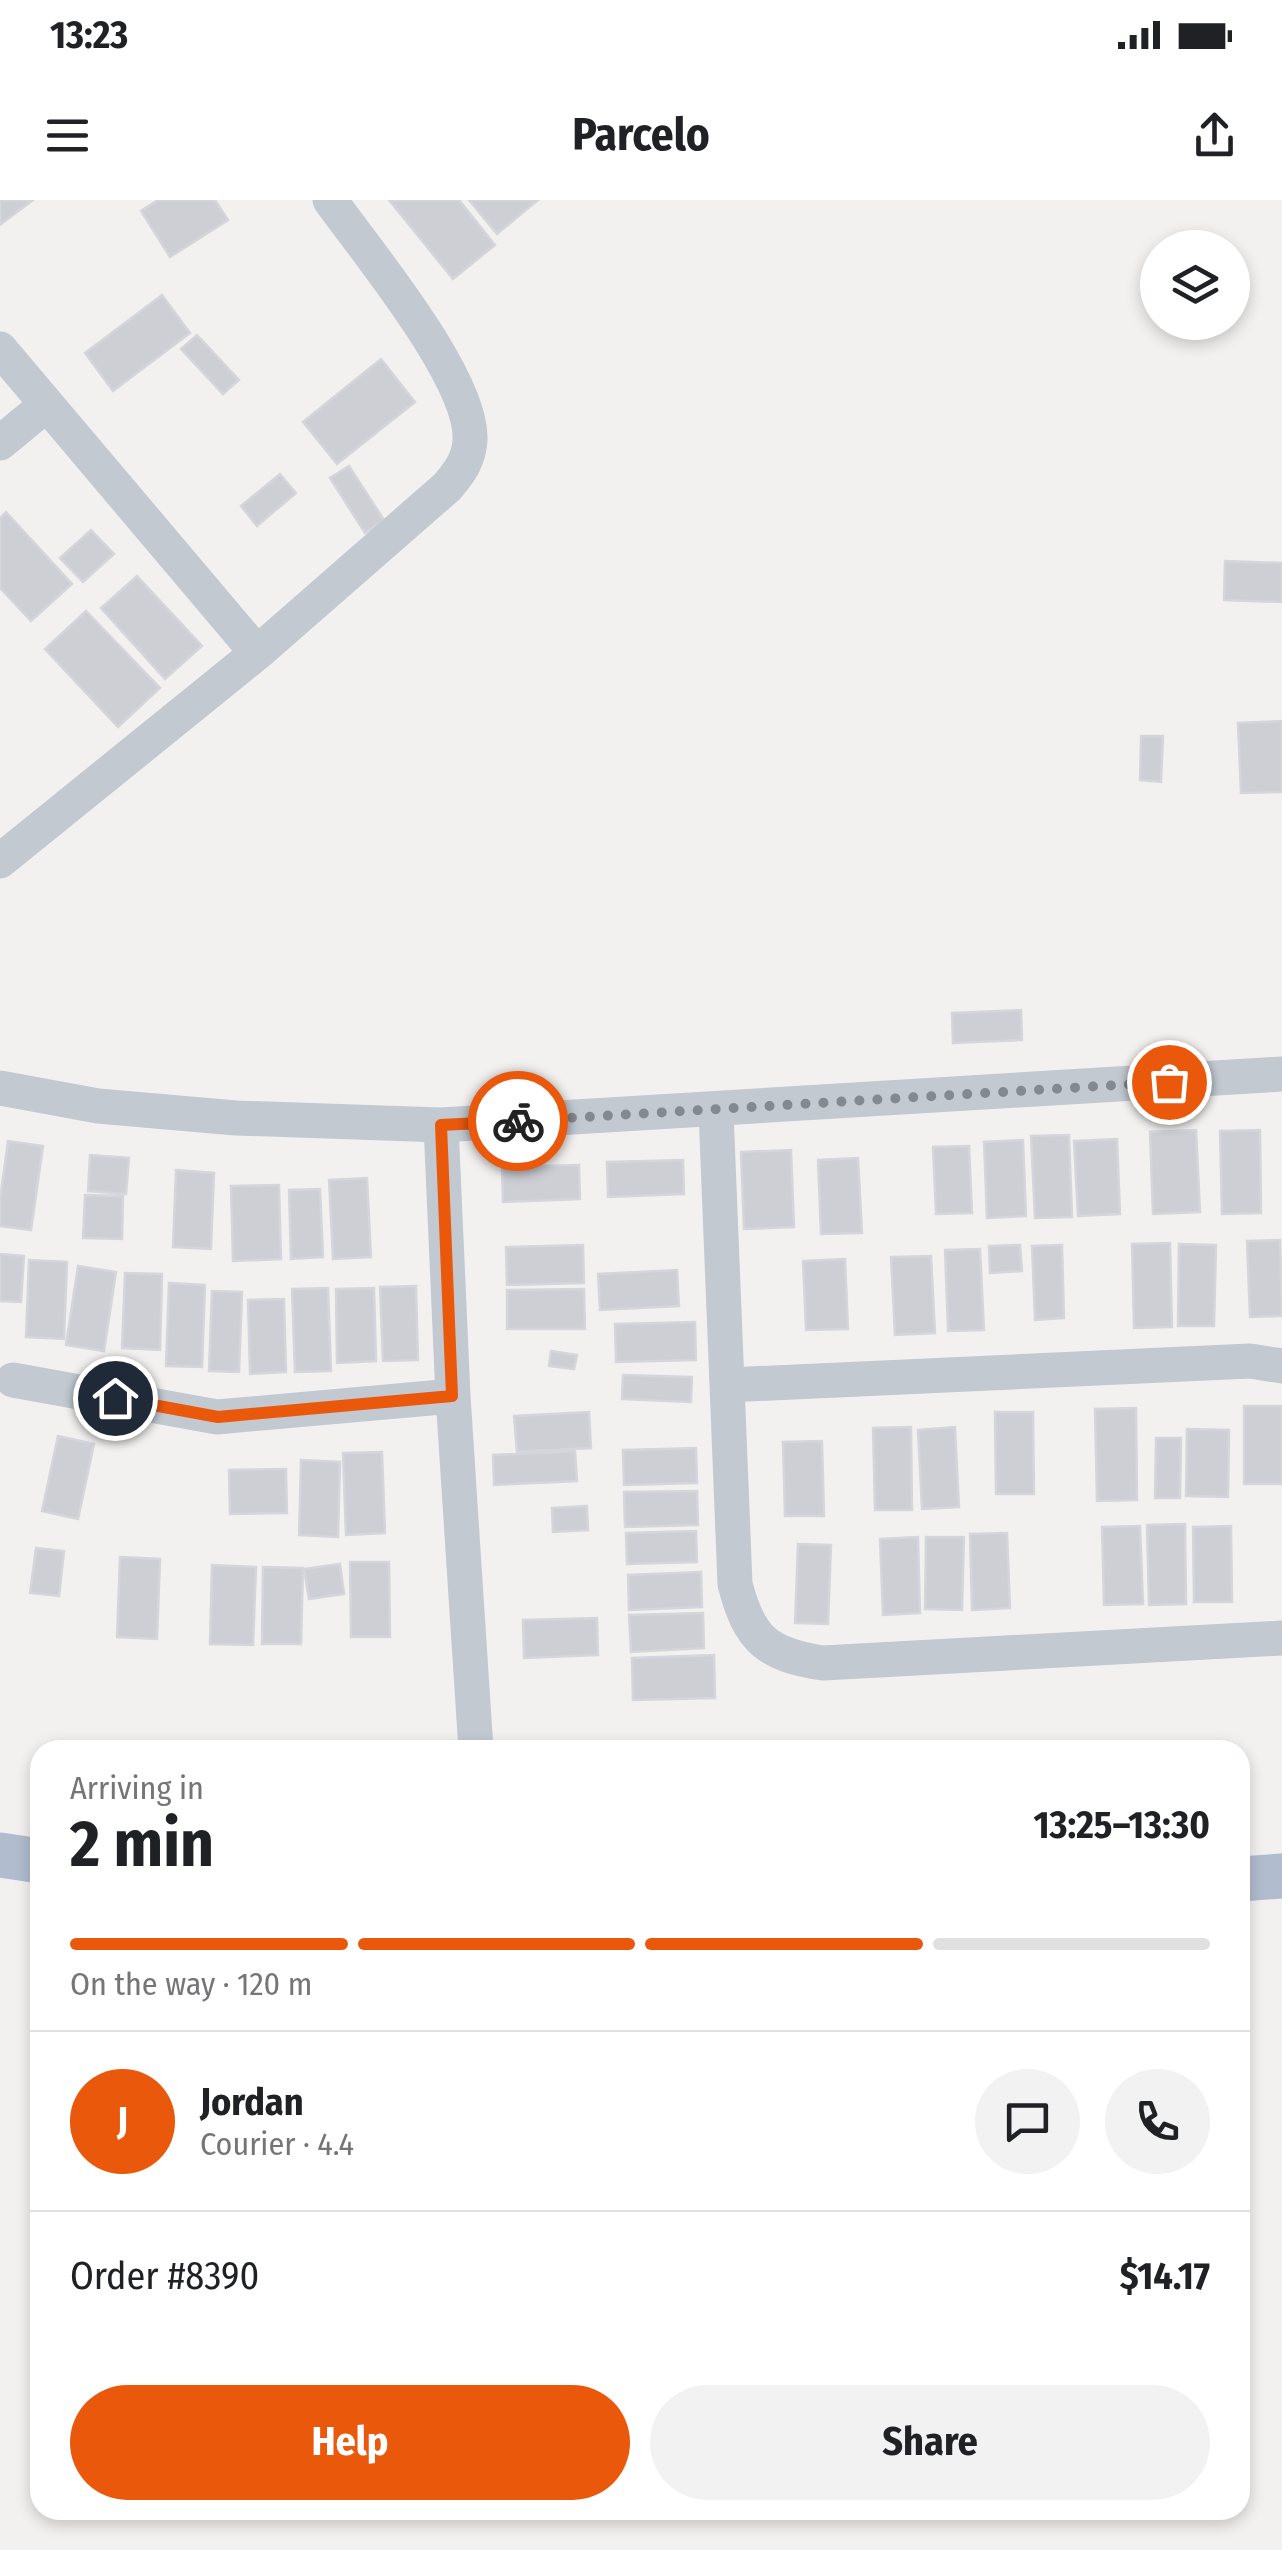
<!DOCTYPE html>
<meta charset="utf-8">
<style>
:root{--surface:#fff;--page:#f2f2f2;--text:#202124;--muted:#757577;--line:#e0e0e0;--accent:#ea580c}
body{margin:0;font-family:"Fira Sans Condensed",sans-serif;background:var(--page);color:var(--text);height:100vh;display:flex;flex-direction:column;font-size:38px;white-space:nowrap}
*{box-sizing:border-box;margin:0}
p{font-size:32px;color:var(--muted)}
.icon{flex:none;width:55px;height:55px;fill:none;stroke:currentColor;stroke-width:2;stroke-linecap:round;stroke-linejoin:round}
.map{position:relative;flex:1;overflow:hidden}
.sheet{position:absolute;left:30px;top:1540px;width:1220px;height:780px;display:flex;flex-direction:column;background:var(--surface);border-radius:30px;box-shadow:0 5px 15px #0003}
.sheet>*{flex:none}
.buttons{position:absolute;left:1140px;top:30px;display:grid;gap:20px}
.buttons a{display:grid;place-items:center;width:110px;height:110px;border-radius:50%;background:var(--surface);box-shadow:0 5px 15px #0003;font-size:50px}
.pin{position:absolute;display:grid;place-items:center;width:85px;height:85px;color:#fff;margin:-42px;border:5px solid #fff;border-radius:50%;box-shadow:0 2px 10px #0007}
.courier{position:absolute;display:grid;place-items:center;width:100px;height:100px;margin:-50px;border:8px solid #ea580c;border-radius:50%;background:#fff;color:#222;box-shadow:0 2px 12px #0007}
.headline em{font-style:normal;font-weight:700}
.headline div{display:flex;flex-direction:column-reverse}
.headline{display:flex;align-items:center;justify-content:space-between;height:170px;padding:0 40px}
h1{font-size:65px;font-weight:700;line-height:75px}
.bar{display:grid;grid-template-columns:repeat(4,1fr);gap:15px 10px;align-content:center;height:120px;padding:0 40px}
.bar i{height:12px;border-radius:8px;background:var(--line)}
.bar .selected{background:var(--accent)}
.bar p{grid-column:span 4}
.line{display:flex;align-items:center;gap:25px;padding:0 40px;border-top:2px solid var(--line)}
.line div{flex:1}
.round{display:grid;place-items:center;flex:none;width:105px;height:105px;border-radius:52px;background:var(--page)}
.action{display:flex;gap:20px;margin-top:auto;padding:20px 40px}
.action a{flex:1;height:115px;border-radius:60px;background:var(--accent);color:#fff;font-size:40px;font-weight:700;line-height:115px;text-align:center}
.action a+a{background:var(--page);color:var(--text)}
.status{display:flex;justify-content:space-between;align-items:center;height:70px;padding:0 50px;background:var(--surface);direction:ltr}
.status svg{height:28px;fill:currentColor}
header{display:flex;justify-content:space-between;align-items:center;height:130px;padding:0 40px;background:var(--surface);font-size:45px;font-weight:700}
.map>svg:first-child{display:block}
</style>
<div class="status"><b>13:23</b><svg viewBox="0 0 49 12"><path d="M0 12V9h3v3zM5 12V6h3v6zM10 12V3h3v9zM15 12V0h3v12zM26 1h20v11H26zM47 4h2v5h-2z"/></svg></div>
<header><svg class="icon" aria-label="menu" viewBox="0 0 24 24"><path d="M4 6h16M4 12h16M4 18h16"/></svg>Parcelo<svg class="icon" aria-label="share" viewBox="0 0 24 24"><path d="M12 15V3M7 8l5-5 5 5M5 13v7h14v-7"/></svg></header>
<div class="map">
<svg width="1282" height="2350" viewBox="0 0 1282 2350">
<rect width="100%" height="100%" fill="#f3f1f0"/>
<!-- building -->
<path fill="#cdcfd5" stroke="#d5d6db" stroke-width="2.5" d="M 0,0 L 33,0 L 0,25 Z
M 158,0 L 215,0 L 228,20 L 170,57 L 141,11 Z
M 389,0 L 459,0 L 495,45 L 453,79 Z
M 469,0 L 538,0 L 497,34 Z
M 162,95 L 190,133 L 113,191 L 85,153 Z
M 197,135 L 239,180 L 223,194 L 181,149 Z
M 381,159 L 415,202 L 337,264 L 303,222 Z
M 349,266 L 384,320 L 365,333 L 330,278 Z
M 280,274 L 296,293 L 257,326 L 241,306 Z
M 6,312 L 72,384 L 31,421 L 0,388 L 0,318 Z
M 91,330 L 114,354 L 83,382 L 60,358 Z
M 1225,361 L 1282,363 L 1282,402 L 1224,400 Z
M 137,376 L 202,446 L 165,479 L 101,408 Z
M 86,411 L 160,488 L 118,527 L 45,449 Z
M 1282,521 L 1282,592 L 1241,593 L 1238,523 Z
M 1141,536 L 1163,536 L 1161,582 L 1140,580 Z
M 1021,810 L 1022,840 L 953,843 L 952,813 Z
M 1196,930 L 1200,1012 L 1153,1014 L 1150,932 Z
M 1260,930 L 1261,1013 L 1222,1014 L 1220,931 Z
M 1069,935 L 1072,1017 L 1035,1018 L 1031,936 Z
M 1117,939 L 1120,1014 L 1078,1016 L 1074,941 Z
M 1023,940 L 1026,1016 L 987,1018 L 984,942 Z
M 8,941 L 43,946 L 31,1030 L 0,1026 L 0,1000 Z
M 969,946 L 972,1013 L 936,1014 L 933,947 Z
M 791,950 L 794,1027 L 744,1029 L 741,952 Z
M 90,955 L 129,958 L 126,994 L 88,991 Z
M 858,958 L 862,1033 L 821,1034 L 818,960 Z
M 683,960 L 684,994 L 608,997 L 607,962 Z
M 579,965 L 580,999 L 503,1002 L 502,967 Z
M 176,970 L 214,973 L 211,1049 L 173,1047 Z
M 367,978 L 371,1057 L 333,1059 L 329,980 Z
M 279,985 L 281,1059 L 233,1061 L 231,986 Z
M 320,989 L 323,1057 L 291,1059 L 289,990 Z
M 85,995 L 123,996 L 122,1039 L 83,1038 Z
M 1280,1040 L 1282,1116 L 1250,1117 L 1247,1041 Z
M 1170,1043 L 1172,1127 L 1134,1128 L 1132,1044 Z
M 1179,1044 L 1216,1045 L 1214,1126 L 1178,1126 Z
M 583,1045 L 584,1083 L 507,1085 L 506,1047 Z
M 1020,1045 L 1022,1071 L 990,1073 L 989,1046 Z
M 1062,1045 L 1064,1118 L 1035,1120 L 1032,1046 Z
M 980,1049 L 984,1130 L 948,1131 L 945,1050 Z
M 0,1054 L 24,1056 L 21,1102 L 0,1101 Z
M 931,1056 L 935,1133 L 895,1135 L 891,1057 Z
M 845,1059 L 848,1129 L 806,1130 L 803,1061 Z
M 29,1060 L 67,1062 L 64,1139 L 26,1137 Z
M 78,1066 L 116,1072 L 104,1151 L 66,1145 Z
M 677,1070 L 679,1106 L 600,1110 L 598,1074 Z
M 125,1073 L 162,1074 L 160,1150 L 122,1148 Z
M 169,1083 L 205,1085 L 202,1167 L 166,1166 Z
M 416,1086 L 418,1160 L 383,1161 L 380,1087 Z
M 328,1088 L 331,1171 L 295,1172 L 292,1089 Z
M 374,1088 L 376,1161 L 337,1163 L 336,1089 Z
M 584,1089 L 585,1129 L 507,1129 L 507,1090 Z
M 212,1091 L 242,1092 L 239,1172 L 209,1171 Z
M 284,1099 L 286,1172 L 250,1174 L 248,1100 Z
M 695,1122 L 696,1160 L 616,1162 L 615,1124 Z
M 551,1151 L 577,1155 L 574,1169 L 549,1166 Z
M 623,1175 L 692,1177 L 691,1202 L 622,1199 Z
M 1244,1206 L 1282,1206 L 1282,1284 L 1244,1284 Z
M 1136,1208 L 1137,1300 L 1097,1301 L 1095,1209 Z
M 589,1212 L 591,1248 L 517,1252 L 514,1216 Z
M 995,1212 L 1033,1212 L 1034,1294 L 996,1294 Z
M 911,1227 L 912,1310 L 875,1310 L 873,1228 Z
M 955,1227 L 959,1307 L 922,1309 L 918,1230 Z
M 1187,1229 L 1229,1230 L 1228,1297 L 1186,1296 Z
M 58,1236 L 94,1244 L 78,1319 L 42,1311 Z
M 1156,1238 L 1181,1238 L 1180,1298 L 1155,1298 Z
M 822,1241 L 824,1316 L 785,1316 L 783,1242 Z
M 696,1248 L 697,1283 L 624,1285 L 623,1250 Z
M 575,1251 L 577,1281 L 494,1285 L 493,1255 Z
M 382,1252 L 385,1333 L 346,1335 L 343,1253 Z
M 301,1260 L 340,1262 L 338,1337 L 299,1335 Z
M 286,1269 L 287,1313 L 230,1314 L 229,1270 Z
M 697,1291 L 698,1325 L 625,1327 L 624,1292 Z
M 587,1306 L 588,1330 L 553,1332 L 552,1308 Z
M 1185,1324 L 1186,1404 L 1149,1405 L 1147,1325 Z
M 1140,1326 L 1143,1404 L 1104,1405 L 1102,1327 Z
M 1231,1326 L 1232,1402 L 1194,1402 L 1193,1327 Z
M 696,1331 L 697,1362 L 627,1364 L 626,1333 Z
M 1007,1333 L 1010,1408 L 972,1410 L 970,1334 Z
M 918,1337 L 920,1413 L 883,1415 L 880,1339 Z
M 926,1337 L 964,1337 L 962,1410 L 925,1409 Z
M 798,1344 L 831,1345 L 828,1424 L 795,1423 Z
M 36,1348 L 64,1351 L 59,1396 L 30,1393 Z
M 120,1357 L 160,1359 L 157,1439 L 117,1437 Z
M 350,1362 L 389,1362 L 390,1437 L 351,1437 Z
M 340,1364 L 344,1394 L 309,1399 L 304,1369 Z
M 212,1365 L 256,1367 L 253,1445 L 210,1444 Z
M 263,1367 L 303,1368 L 301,1444 L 262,1444 Z
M 701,1372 L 702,1407 L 629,1410 L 628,1375 Z
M 703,1413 L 704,1448 L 631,1452 L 629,1415 Z
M 597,1418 L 598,1455 L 524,1458 L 523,1420 Z
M 714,1455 L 715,1498 L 633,1500 L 632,1458 Z"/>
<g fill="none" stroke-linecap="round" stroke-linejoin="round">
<!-- minor -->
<path stroke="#c2c9d1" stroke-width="35" d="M 0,149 L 257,453
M 0,243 L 45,206
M 0,661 L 257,453 L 447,287 C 459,273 469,260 470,240 C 473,179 368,53 330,0
M 0,888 L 98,906 L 236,918 L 441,925 L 1282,874
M 716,911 L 735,1384 C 749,1439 767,1455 823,1463 L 1282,1438
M 441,925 L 453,1196 L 476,1550
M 13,1180 L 217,1217 L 453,1196
M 727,1185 L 1250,1161 L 1282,1166"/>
<!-- major -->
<path stroke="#b1bcce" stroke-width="45" d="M 0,1655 L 40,1661
M 1240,1679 L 1282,1676"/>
</g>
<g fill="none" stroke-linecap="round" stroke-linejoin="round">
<!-- done -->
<path stroke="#848990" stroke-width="10" stroke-dasharray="0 18" d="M 518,921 L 1169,882"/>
<!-- route -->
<path stroke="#ea580c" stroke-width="12" d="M 115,1198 L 218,1217 L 452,1196 L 441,925 L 518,921"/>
</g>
</svg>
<div class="buttons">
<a><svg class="icon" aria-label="layers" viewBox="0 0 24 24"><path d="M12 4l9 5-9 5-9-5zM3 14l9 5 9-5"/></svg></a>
</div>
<div class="pin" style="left:1169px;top:882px;background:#ea580c"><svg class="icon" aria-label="bag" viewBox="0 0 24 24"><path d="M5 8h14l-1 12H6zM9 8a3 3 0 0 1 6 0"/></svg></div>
<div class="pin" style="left:115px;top:1198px;background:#1f2937"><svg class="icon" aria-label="home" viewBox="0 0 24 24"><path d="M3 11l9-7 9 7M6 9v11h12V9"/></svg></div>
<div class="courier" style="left:518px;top:921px"><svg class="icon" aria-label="bike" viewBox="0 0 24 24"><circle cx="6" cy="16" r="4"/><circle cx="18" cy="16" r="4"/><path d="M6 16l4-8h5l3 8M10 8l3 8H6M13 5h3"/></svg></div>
<section class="sheet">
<div class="headline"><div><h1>2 min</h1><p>Arriving in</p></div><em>13:25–13:30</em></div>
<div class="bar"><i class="selected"></i><i class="selected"></i><i class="selected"></i><i></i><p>On the way · 120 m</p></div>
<div class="line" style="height:180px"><b class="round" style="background:var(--accent);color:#fff">J</b><div><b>Jordan</b><p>Courier · 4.4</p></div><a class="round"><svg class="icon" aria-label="chat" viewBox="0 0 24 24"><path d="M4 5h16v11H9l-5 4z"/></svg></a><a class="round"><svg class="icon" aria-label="phone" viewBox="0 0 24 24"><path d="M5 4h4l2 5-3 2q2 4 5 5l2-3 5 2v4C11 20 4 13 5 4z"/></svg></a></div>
<div class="line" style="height:130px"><div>Order #8390</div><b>$14.17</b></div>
<div class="action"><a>Help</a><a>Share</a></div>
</section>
</div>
